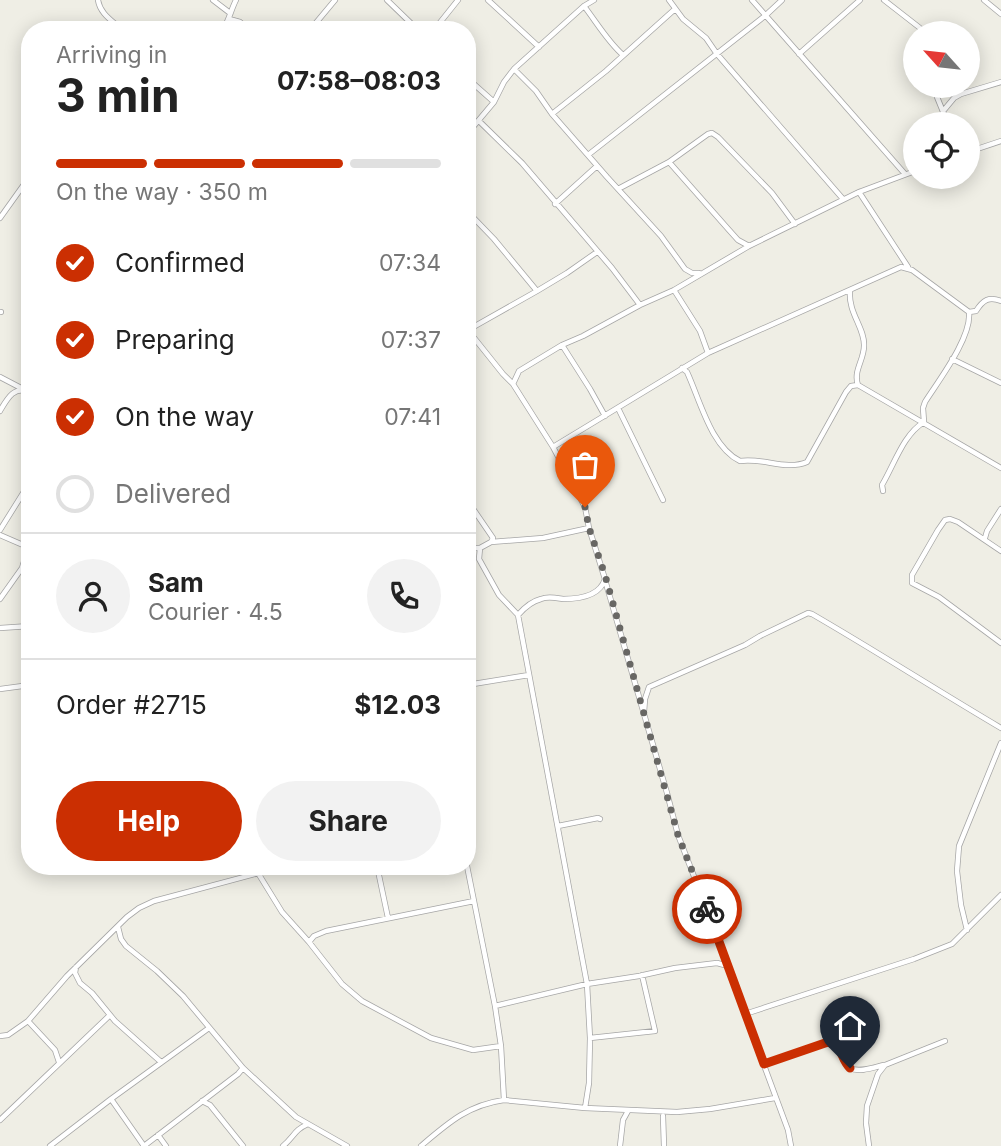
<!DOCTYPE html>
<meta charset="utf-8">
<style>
:root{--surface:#fff;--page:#f2f2f2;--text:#222;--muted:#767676;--line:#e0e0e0;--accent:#cb2f02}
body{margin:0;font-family:Inter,sans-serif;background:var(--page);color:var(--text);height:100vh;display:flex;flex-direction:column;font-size:26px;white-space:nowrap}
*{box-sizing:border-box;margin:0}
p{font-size:23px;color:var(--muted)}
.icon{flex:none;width:38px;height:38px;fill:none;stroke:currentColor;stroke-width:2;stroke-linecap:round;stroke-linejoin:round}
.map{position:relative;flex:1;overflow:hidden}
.drawer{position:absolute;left:21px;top:21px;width:455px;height:854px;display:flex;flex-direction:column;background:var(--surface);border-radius:28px;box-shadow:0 4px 18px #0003}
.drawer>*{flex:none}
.needle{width:46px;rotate:297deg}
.buttons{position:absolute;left:903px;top:21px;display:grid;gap:14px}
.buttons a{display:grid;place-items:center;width:77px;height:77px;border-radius:50%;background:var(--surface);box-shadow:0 4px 18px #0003;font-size:35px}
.pin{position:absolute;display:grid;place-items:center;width:60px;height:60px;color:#fff;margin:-72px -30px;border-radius:50% 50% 50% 0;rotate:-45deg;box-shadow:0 0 7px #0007}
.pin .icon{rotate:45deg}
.courier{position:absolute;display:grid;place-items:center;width:70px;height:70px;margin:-35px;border:5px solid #cb2f02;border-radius:50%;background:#fff;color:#222;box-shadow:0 2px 9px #0007}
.head em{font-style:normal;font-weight:700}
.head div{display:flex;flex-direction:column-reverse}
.head{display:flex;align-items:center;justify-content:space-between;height:119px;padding:0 35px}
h1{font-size:46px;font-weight:700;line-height:52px}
.bar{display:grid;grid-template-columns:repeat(4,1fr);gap:10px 7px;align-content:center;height:84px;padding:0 35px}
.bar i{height:9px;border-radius:5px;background:var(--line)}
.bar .selected{background:var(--accent)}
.bar p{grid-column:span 4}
.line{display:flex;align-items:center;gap:18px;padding:0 35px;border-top:2px solid var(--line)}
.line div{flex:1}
.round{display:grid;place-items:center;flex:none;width:74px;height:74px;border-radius:37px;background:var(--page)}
ol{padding:0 35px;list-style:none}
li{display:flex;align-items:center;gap:21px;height:77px}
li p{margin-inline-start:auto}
li .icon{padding:7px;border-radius:50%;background:var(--accent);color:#fff;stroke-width:4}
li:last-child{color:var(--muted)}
li i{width:38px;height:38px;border:4px solid var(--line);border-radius:50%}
.button{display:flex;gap:14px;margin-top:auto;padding:14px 35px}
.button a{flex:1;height:80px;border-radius:42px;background:var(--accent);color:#fff;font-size:28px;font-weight:700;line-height:80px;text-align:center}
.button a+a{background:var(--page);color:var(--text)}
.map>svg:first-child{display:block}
</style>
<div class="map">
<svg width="1001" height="1146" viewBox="0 0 1001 1146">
<rect width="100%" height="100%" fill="#efeee5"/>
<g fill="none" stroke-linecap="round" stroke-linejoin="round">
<defs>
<path id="minor" d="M 98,0 C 100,14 113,21 122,30
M 213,0 L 230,13
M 387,0 L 418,30
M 488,0 L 539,47
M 669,0 L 683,19 L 706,38 L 717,54 L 843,199
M 752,0 L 905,174
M 884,0 L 920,28 L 925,33
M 984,0 L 1001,14
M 584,6 C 597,23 608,42 623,55
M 229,19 L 240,22 L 249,30
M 317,23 L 326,30
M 223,30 C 229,20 231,10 236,0
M 310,30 L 335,0
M 434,30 L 458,0
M 799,54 L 860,0
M 514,69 L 536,91 L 552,114 L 607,177 L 661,236 L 685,269 L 692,273 L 699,273
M 467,78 L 494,102
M 936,86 L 937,97 L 948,124
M 944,110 L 954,98 L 961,94 L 1001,82
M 552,114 L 606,71 L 675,9
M 479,121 L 522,163 L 612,268 L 640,305
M 467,134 L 494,102 L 504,82 L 514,69 L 584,6 L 594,0
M 968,152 L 1001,141
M 588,155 L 766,15 L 782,0
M 669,162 L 729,230 L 738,240 L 749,246
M 618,189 L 669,162 L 708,134 L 712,133 L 718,137 L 772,193 L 795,224
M 859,192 L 908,267
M 555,204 L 597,166
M 467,211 L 494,239 L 537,291 L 567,273 L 597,252
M 0,218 L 30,176
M 674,290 L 700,331 L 708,353
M 850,291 C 848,313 865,328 864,346 C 864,360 853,371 858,385
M 0,312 L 1,312
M 969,312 L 976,311 C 983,300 989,296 1001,301
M 467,329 L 503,374 L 513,384
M 468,330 L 537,291
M 562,345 L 590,389 L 605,416
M 952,359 L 1001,383
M 682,368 L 687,372 C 700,400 711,447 740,461 C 762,457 786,471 807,462 L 846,392 L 851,386 L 858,385 L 1001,468
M 0,377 L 23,389
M 618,408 L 663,500
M 0,411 C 7,399 14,385 30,392
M 553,447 L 708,353 L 901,267 L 912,270 L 969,312
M 883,491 L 882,485 C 895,463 903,435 924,422 L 923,408 L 925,402 C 939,380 972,337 969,312
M 467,500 L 493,538 L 491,542 L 480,548 L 467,548
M 0,530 L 30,482
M 0,535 L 30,548
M 985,538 L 987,531 L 1001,509
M 491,542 L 543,538 L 589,528
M 480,548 L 479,559 L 499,595 L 518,615 L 587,984 L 590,1038 L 589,1083 L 585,1108
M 1001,551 L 958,522 L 950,519 L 945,520 L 938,530 L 912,575 L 912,583 L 939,597 L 1001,643
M 605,580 L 667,793 L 678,835 L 736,985 L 745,1014
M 0,599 L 22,568 L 28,548
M 518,615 C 524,608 533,601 541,599 C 548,596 556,598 563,599 C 580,599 600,596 605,579 L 589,528 L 585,507 L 553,447 L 513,384 L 519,371 L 562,345 L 583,336 L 640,305 L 674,290 L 749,246 L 859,192 L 915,171
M 0,628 L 30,626
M 467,685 L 529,675
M 0,689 L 30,685
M 644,712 L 645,699 L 649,687 L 745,645 L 760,636 L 808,613 L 812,614 C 876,651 938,691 1001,728
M 558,826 L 598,818 L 600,819
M 377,866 L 388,918
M 467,866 L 495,1006 L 501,1046 L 504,1100
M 258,873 L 282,912 L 309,942 L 342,984 L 362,1001 L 431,1038 L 473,1050 L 501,1046
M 118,927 L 121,939 L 126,946 L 157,971 L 183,996 L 243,1068 L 296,1117 L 347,1146
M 967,930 L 961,905 L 957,871 L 959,846 L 1001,743
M 309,942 L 314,936 L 326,931 L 474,901
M 76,967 L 75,973 L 80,983 L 92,993 L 115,1021 L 161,1062
M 495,1006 L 587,984 L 639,976 L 675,968 L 717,963 L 728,966
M 28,1021 L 55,1050 L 59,1062
M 0,1036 L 8,1035 L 28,1021 L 67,976 L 127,917 L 139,908 L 154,901 L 285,866
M 590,1038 L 655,1031 L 642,975
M 764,1064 L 828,1042 C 845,1047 838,1061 850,1068 C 859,1073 875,1067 884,1065
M 111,1099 L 144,1146
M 202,1101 L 210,1105 L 243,1146
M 663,1116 L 664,1146
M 0,1120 L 110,1015
M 158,1135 L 166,1146
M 50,1146 L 111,1099 L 209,1028
M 144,1146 L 238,1074 L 243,1068
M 283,1146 C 294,1137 294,1130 308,1124
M 421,1146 C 448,1123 468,1105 504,1100 L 585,1108 L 677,1112 L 710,1109 L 775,1098
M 620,1146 L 623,1120 L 628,1111
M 791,1146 L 788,1130 L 745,1014 L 914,959 L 952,944 L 1001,895
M 869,1146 L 866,1123 L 867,1106 L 878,1074 L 885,1065 L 945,1041"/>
</defs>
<!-- minor casing -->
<use href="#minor" stroke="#a6a6a6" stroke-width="6"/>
<!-- minor -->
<use href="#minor" stroke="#fff" stroke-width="4.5"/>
</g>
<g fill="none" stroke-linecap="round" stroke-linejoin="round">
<!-- done -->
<path stroke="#686764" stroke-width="7" stroke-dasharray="0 12.6" d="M 585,507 L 589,528 L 605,575 L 678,835 L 707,909"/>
<!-- route -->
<path stroke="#cb2f02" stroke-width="9" d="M 707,909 L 764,1064 L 828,1042 C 844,1047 840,1058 850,1068"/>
</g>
</svg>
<div class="buttons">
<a><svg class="needle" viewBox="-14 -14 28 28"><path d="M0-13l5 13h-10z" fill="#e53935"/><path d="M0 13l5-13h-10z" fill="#767676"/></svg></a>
<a><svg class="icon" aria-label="locate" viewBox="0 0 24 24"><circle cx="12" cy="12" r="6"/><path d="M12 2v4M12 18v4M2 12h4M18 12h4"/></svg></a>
</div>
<div class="pin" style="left:585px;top:507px;background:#ea580c"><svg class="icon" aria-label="bag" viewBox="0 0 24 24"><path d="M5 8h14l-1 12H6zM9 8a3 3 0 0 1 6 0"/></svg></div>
<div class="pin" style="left:850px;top:1068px;background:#1f2937"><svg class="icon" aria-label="home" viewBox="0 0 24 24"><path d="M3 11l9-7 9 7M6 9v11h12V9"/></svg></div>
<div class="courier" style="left:707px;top:909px"><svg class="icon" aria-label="bike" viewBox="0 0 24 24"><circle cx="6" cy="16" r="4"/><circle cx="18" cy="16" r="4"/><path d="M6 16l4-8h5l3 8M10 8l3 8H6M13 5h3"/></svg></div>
<section class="drawer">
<div class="head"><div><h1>3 min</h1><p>Arriving in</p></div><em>07:58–08:03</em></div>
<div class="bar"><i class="selected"></i><i class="selected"></i><i class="selected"></i><i></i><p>On the way · 350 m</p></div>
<ol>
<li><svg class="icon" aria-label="check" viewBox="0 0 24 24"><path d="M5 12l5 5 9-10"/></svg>Confirmed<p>07:34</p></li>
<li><svg class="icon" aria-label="check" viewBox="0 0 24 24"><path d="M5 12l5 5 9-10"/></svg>Preparing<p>07:37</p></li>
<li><svg class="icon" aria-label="check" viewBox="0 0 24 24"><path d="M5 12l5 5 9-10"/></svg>On the way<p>07:41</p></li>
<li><i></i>Delivered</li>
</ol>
<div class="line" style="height:126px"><a class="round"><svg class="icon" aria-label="person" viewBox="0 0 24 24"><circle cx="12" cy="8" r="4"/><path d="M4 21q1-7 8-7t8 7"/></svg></a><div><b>Sam</b><p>Courier · 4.5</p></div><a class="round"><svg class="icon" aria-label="phone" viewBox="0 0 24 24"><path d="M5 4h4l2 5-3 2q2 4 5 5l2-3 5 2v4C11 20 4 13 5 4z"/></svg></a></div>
<div class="line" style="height:91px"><div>Order #2715</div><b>$12.03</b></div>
<div class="button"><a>Help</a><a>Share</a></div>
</section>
</div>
